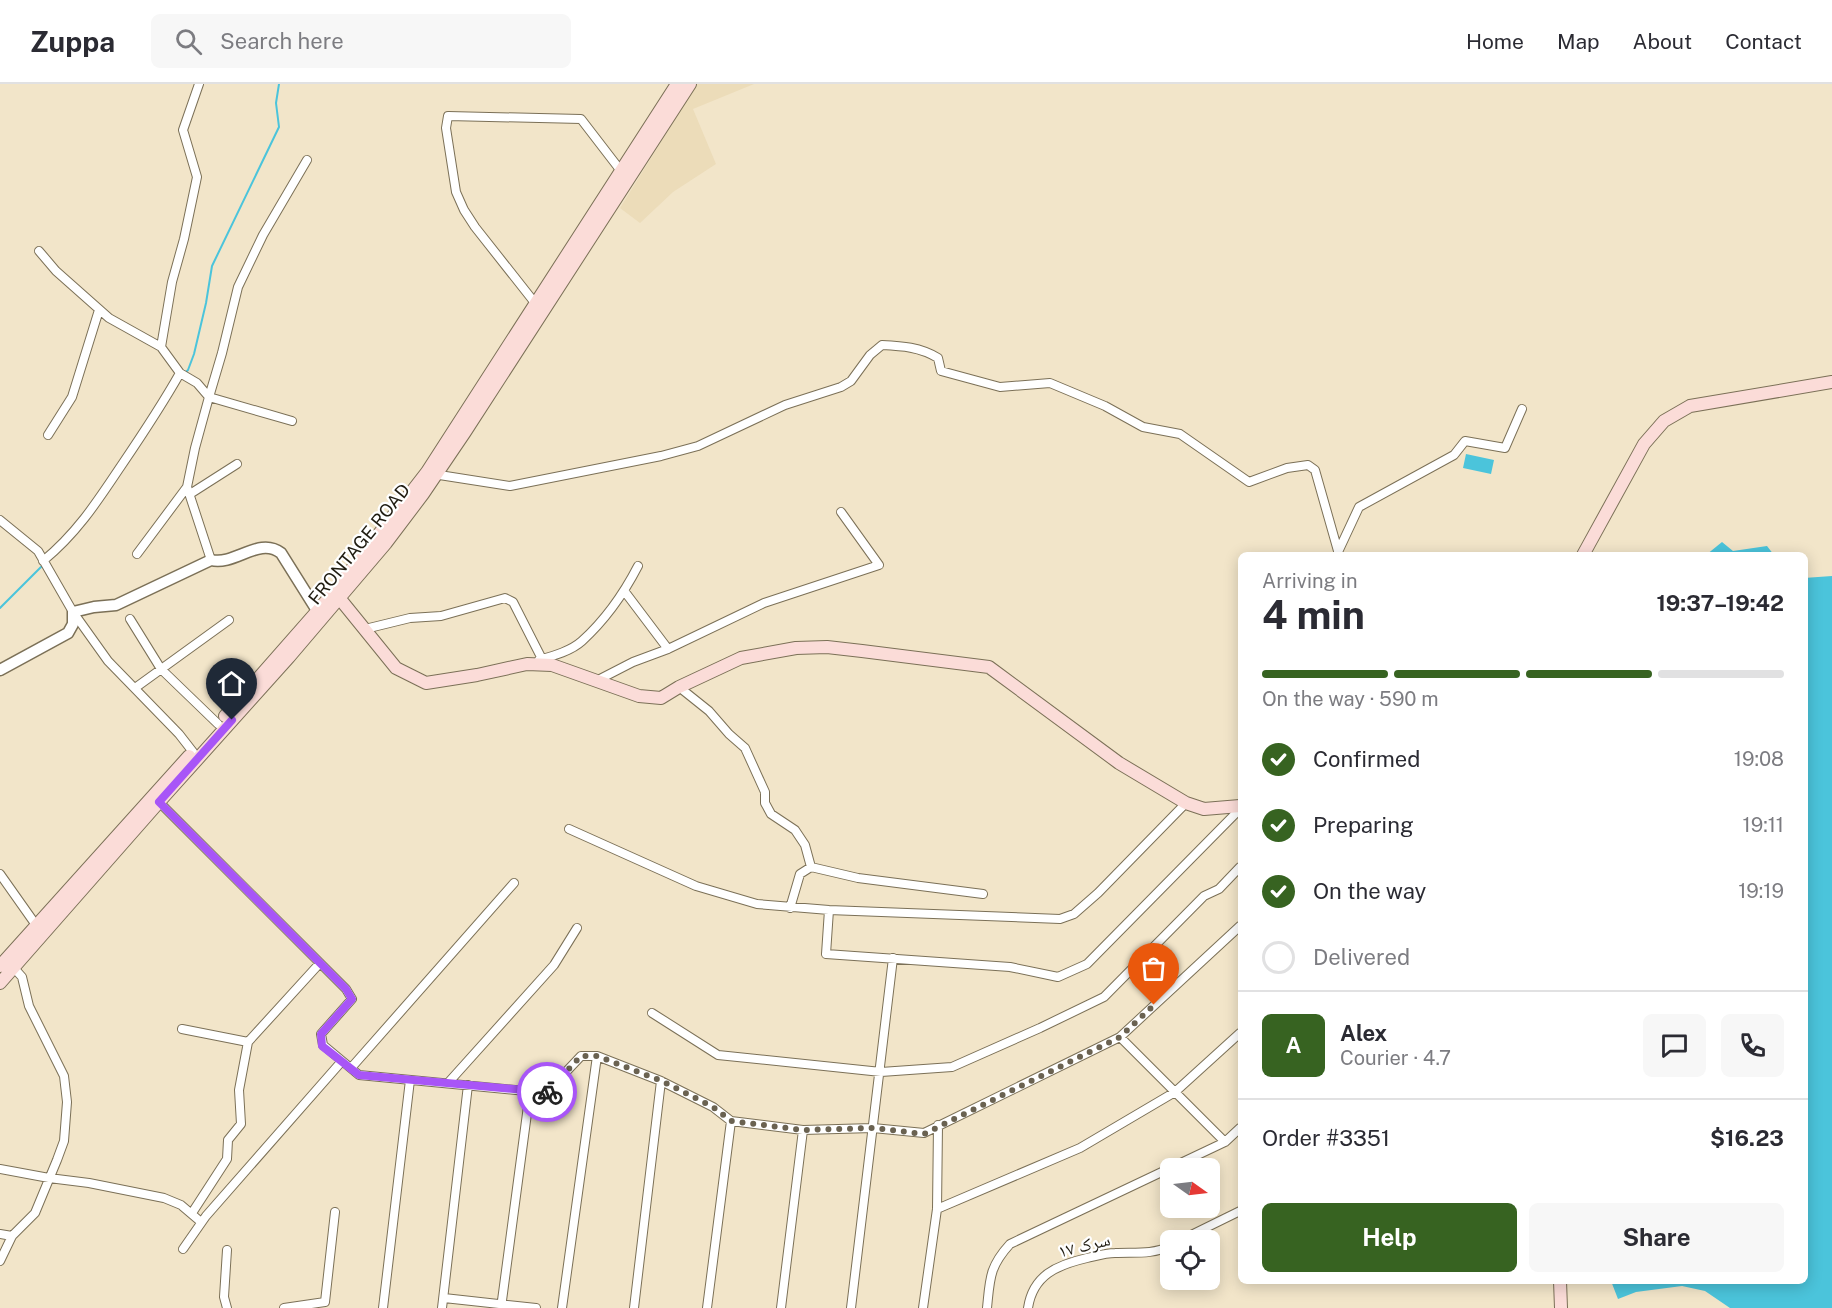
<!DOCTYPE html>
<meta charset="utf-8">
<style>
:root{--surface:#fff;--page:#f7f7f7;--text:#2b2b33;--muted:#7c7c81;--line:#e1e1e2;--accent:#376321}
body{margin:0;font-family:"Public Sans","Noto Naskh Arabic",sans-serif;background:var(--page);color:var(--text);height:100vh;display:flex;flex-direction:column;font-size:22px;white-space:nowrap}
*{box-sizing:border-box;margin:0}
p{font-size:20px;color:var(--muted)}
.icon{flex:none;width:33px;height:33px;fill:none;stroke:currentColor;stroke-width:2;stroke-linecap:round;stroke-linejoin:round}
.map{position:relative;flex:1;overflow:hidden}
.drawer{position:absolute;left:1238px;top:468px;width:570px;height:732px;display:flex;flex-direction:column;background:var(--surface);border-radius:9px;box-shadow:0 3px 15px #0003}
.drawer>*{flex:none}
.needle{width:39px;rotate:104deg}
.controls{position:absolute;left:1160px;top:1074px;display:grid;gap:12px}
.controls a{display:grid;place-items:center;width:60px;height:60px;border-radius:9px;background:var(--surface);box-shadow:0 3px 15px #0003;font-size:30px}
.pin{position:absolute;display:grid;place-items:center;width:51px;height:51px;color:#fff;margin:-62px -26px;border-radius:50% 50% 50% 0;rotate:-45deg;box-shadow:0 0 6px #0007}
.pin .icon{rotate:45deg}
.courier{position:absolute;display:grid;place-items:center;width:60px;height:60px;margin:-30px;border:4px solid #a855f7;border-radius:50%;background:#fff;color:#222;box-shadow:0 2px 8px #0007}
.overview em{font-style:normal;font-weight:700}
.overview div{display:flex;flex-direction:column-reverse}
.overview{display:flex;align-items:center;justify-content:space-between;height:102px;padding:0 24px}
h1{font-size:39px;font-weight:700;line-height:45px}
.bar{display:grid;grid-template-columns:repeat(4,1fr);gap:9px 6px;align-content:center;height:72px;padding:0 24px}
.bar i{height:8px;border-radius:4px;background:var(--line)}
.bar .on{background:var(--accent)}
.bar p{grid-column:span 4}
.line{display:flex;align-items:center;gap:15px;padding:0 24px;border-top:2px solid var(--line)}
.line div{flex:1}
.round{display:grid;place-items:center;flex:none;width:63px;height:63px;border-radius:9px;background:var(--page)}
ol{padding:0 24px;list-style:none}
li{display:flex;align-items:center;gap:18px;height:66px}
li p{margin-inline-start:auto}
li .icon{padding:6px;border-radius:50%;background:var(--accent);color:#fff;stroke-width:4}
li:last-child{color:var(--muted)}
li i{width:33px;height:33px;border:3px solid var(--line);border-radius:50%}
.cta{display:flex;gap:12px;margin-top:auto;padding:12px 24px}
.cta a{flex:1;height:69px;border-radius:9px;background:var(--accent);color:#fff;font-size:24px;font-weight:700;line-height:69px;text-align:center}
.cta a+a{background:var(--page);color:var(--text)}
header{display:flex;align-items:center;gap:36px;box-sizing:border-box;height:84px;padding:0 30px;background:var(--surface);border-bottom:2px solid var(--line)}
header strong{font-size:28px}
nav{display:flex;gap:33px;margin-inline-start:auto;font-size:21px}
.search{width:420px;height:54px;background:var(--page);display:flex;align-items:center;gap:15px;box-sizing:border-box;padding:0 21px;border-radius:9px;color:var(--muted);font-size:22px}
.map>svg:first-child{display:block}
</style>
<header>
<strong>Zuppa</strong>
<div class="search"><svg class="icon" aria-label="search" viewBox="0 0 24 24"><circle cx="10" cy="10" r="6"/><path d="M15 15l6 6"/></svg>Search here</div>
<nav><a>Home</a><a>Map</a><a>About</a><a>Contact</a></nav>
</header>
<div class="map">
<svg width="1832" height="1224" viewBox="0 0 1832 1224">
<rect width="100%" height="100%" fill="#f2e5c9"/>
<!-- built -->
<path fill="#ecdcb9" d="M 697,0 L 754,0 L 693,25 L 716,80 L 673,108 L 640,139 L 620,124 Z"/>
<!-- water -->
<path fill="#4bc4db" d="M 1466,370 L 1494,376 L 1491,390 L 1463,384 Z
M 1722,458 L 1733,467 L 1767,462 L 1774,471 L 1706,471 Z
M 1832,492 L 1832,1224 L 1730,1224 L 1705,1207 L 1682,1202 L 1636,1208 L 1618,1215 L 1611,1197 L 1804,1197 L 1804,494 Z"/>
<g fill="none" stroke-linecap="round" stroke-linejoin="round">
<!-- stream -->
<path stroke="#4bc4db" stroke-width="2" d="M 185,289 L 188,286 L 194,270 L 206,219 L 212,182 L 279,43 L 276,19 L 279,0
M 0,524 L 43,481"/>
<defs>
<path id="minor" d="M 39,167 L 56,187 L 109,234 L 161,263
M 535,219 L 475,143 L 464,126 L 456,108 L 446,44 L 448,32 L 581,35 L 621,87
M 180,289 L 197,299 L 209,313 L 195,364 L 187,403 L 211,476
M 292,337 L 209,313 L 222,269 L 238,203 L 263,151 L 307,76
M 48,351 L 72,313 L 99,226
M 433,390 L 510,402 L 661,372 L 698,362 L 785,321 L 841,303 L 851,297 L 870,271 L 882,261 C 902,262 920,263 938,274 L 941,287 L 1000,303 L 1050,299 L 1105,322 L 1143,343 L 1180,350 L 1249,398 L 1287,384 L 1308,381 L 1315,386 L 1338,467
M 190,410 L 237,380
M 0,436 L 38,467 L 73,528 L 108,577 L 179,650 L 193,668
M 1338,468 L 1359,423 L 1454,371 L 1465,357 L 1505,364 L 1522,325
M 137,470 L 187,403
M 43,477 C 77,449 97,418 121,382 C 142,351 162,321 180,289 L 161,263 L 172,198 L 184,155 L 197,93 L 183,46 L 199,0
M 625,508 L 668,565
M 130,535 L 161,585 L 218,640
M 365,545 L 410,534 L 441,532 L 505,514 L 513,518 L 542,575
M 539,576 C 553,572 571,567 582,557 C 604,537 624,509 638,482
M 598,596 L 633,578 L 668,565 L 764,519 L 879,481 L 841,428
M 679,603 L 709,627 L 729,650 L 745,664 L 765,708 L 765,719 L 771,730 L 795,746 L 805,761 L 811,783
M 135,604 L 229,536
M 157,716 L 346,905 L 352,915 L 321,950 L 323,961 L 359,991 L 546,1009 L 581,972 L 597,972 L 661,997 L 713,1023 L 731,1037 L 803,1046 L 873,1044 L 924,1049 L 1120,953 L 1240,842
M 569,745 L 696,802 L 757,820 L 829,826 L 1060,835 L 1074,830 L 1098,809 L 1186,719
M 0,790 L 36,841
M 790,824 L 800,790 L 811,783 L 858,794 L 983,810
M 829,826 L 826,870 L 1010,883 L 1058,893 L 1087,880 L 1240,725
M 652,929 L 718,971 L 881,988 L 952,983 L 1040,944 L 1104,913 L 1204,812 L 1219,805 L 1240,783
M 182,945 L 248,958
M 1120,953 L 1225,1058
M 351,984 L 514,799
M 448,999 L 554,881 L 577,844
M 0,1085 L 49,1094 L 89,1099 L 164,1114 L 181,1121 L 201,1138
M 937,1125 L 1080,1064 L 1175,1008 L 1240,949
M 192,1129 L 227,1075 L 228,1056 L 241,1040 L 239,1006 L 248,958 L 320,879
M 0,1150 L 12,1152
M 1181,1156 L 1240,1127
M 183,1165 L 206,1132 L 342,977
M 227,1166 L 224,1213 L 227,1224
M 0,1177 L 12,1152 L 35,1129 L 57,1076 L 64,1057 L 67,1018 L 64,992 L 29,922 L 22,893 L 14,884
M 444,1214 L 536,1224
M 284,1224 L 325,1218 L 335,1128
M 383,1224 L 410,996
M 442,1224 L 468,1001
M 501,1224 L 530,1007
M 562,1224 L 597,972
M 634,1224 L 661,997
M 707,1224 L 731,1037
M 781,1224 L 803,1046
M 851,1224 L 893,874
M 923,1224 L 937,1125 L 938,1041
M 987,1224 C 990,1195 989,1183 1010,1160 L 1225,1058 L 1240,1044
M 1028,1224 C 1033,1191 1057,1181 1087,1174 C 1096,1172 1106,1169 1115,1169 C 1134,1168 1152,1171 1170,1162"/>
<path id="tertiary" d="M 0,586 L 68,549 L 73,540 L 73,528 L 94,523 L 116,521 L 211,476 C 235,482 259,452 281,469 L 318,528"/>
<path id="secondary" d="M 1583,471 L 1644,360 L 1664,337 L 1690,322 L 1832,298
M 336,510 L 396,584 L 426,599 L 477,591 L 527,580 L 552,581 L 639,612 L 661,614 L 679,603 L 741,574 L 796,564 L 827,563 L 862,567 L 989,583 L 1119,679 L 1186,719 L 1204,725 L 1240,722
M 225,632 L 334,508 L 427,388 L 677,0
M 0,882 L 189,672
M 0,899 L 159,718 L 289,573 L 386,459 L 423,410 L 465,348 L 690,0
M 1560,1197 L 1561,1224"/>
</defs>
<!-- minor casing -->
<use href="#minor" stroke="#7b7057" stroke-width="10"/>
<!-- tertiary casing -->
<use href="#tertiary" stroke="#7b7057" stroke-width="13"/>
<!-- secondary casing -->
<use href="#secondary" stroke="#7b7057" stroke-width="14"/>
<!-- minor -->
<use href="#minor" stroke="#fff" stroke-width="8"/>
<!-- tertiary -->
<use href="#tertiary" stroke="#fff" stroke-width="10"/>
<!-- secondary -->
<use href="#secondary" stroke="#fbdcd8" stroke-width="12"/>
</g>
<g fill="none" stroke-linecap="round" stroke-linejoin="round">
<!-- done -->
<path stroke="#6a6251" stroke-width="6" stroke-dasharray="0 10.8" d="M 547,1008 L 581,972 L 597,972 L 662,997 L 713,1023 L 731,1037 L 803,1046 L 873,1044 L 924,1050 L 1120,953 L 1154,921"/>
<!-- route -->
<path stroke="#a855f7" stroke-width="8" d="M 232,636 L 159,718 L 346,905 L 352,915 L 321,950 L 322,962 L 359,991 L 547,1008"/>
</g>
<g text-anchor="middle" dominant-baseline="central" stroke-width="4.5" stroke-linejoin="round" paint-order="stroke">
<!-- street labels -->
<g font-size="18" fill="#201c11" stroke="#fff">
<text transform="translate(359 460) rotate(-51)">FRONTAGE ROAD</text>
<text transform="translate(1084 1161) rotate(-14)">سرک ۱۷</text>
</g>
</g>
</svg>
<div class="controls">
<a><svg class="needle" viewBox="-14 -14 28 28"><path d="M0-13l5 13h-10z" fill="#e53935"/><path d="M0 13l5-13h-10z" fill="#7c7c81"/></svg></a>
<a><svg class="icon" aria-label="locate" viewBox="0 0 24 24"><circle cx="12" cy="12" r="6"/><path d="M12 2v4M12 18v4M2 12h4M18 12h4"/></svg></a>
</div>
<div class="pin" style="left:1154px;top:921px;background:#ea580c"><svg class="icon" aria-label="bag" viewBox="0 0 24 24"><path d="M5 8h14l-1 12H6zM9 8a3 3 0 0 1 6 0"/></svg></div>
<div class="pin" style="left:232px;top:636px;background:#1f2937"><svg class="icon" aria-label="home" viewBox="0 0 24 24"><path d="M3 11l9-7 9 7M6 9v11h12V9"/></svg></div>
<div class="courier" style="left:547px;top:1008px"><svg class="icon" aria-label="bike" viewBox="0 0 24 24"><circle cx="6" cy="16" r="4"/><circle cx="18" cy="16" r="4"/><path d="M6 16l4-8h5l3 8M10 8l3 8H6M13 5h3"/></svg></div>
<section class="drawer">
<div class="overview"><div><h1>4 min</h1><p>Arriving in</p></div><em>19:37–19:42</em></div>
<div class="bar"><i class="on"></i><i class="on"></i><i class="on"></i><i></i><p>On the way · 590 m</p></div>
<ol>
<li><svg class="icon" aria-label="check" viewBox="0 0 24 24"><path d="M5 12l5 5 9-10"/></svg>Confirmed<p>19:08</p></li>
<li><svg class="icon" aria-label="check" viewBox="0 0 24 24"><path d="M5 12l5 5 9-10"/></svg>Preparing<p>19:11</p></li>
<li><svg class="icon" aria-label="check" viewBox="0 0 24 24"><path d="M5 12l5 5 9-10"/></svg>On the way<p>19:19</p></li>
<li><i></i>Delivered</li>
</ol>
<div class="line" style="height:108px"><b class="round" style="background:var(--accent);color:#fff">A</b><div><b>Alex</b><p>Courier · 4.7</p></div><a class="round"><svg class="icon" aria-label="chat" viewBox="0 0 24 24"><path d="M4 5h16v11H9l-5 4z"/></svg></a><a class="round"><svg class="icon" aria-label="phone" viewBox="0 0 24 24"><path d="M5 4h4l2 5-3 2q2 4 5 5l2-3 5 2v4C11 20 4 13 5 4z"/></svg></a></div>
<div class="line" style="height:78px"><div>Order #3351</div><b>$16.23</b></div>
<div class="cta"><a>Help</a><a>Share</a></div>
</section>
</div>
